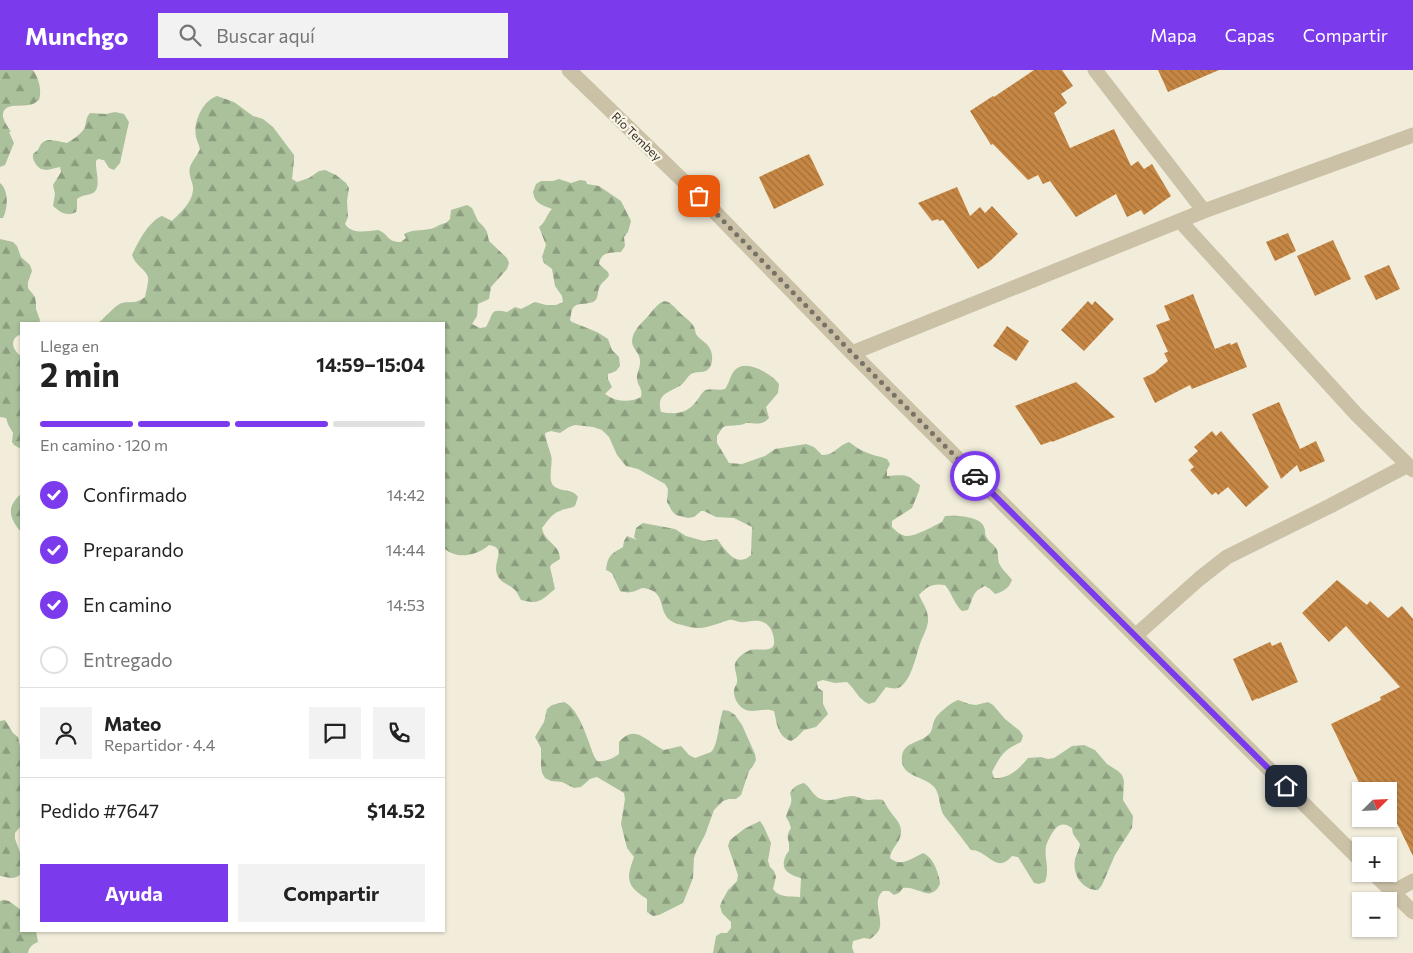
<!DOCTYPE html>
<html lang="es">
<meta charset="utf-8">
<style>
:root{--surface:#fff;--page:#f2f2f2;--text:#222;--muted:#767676;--line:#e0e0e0;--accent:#7c3aed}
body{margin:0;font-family:Commissioner,sans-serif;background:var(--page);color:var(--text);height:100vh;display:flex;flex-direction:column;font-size:19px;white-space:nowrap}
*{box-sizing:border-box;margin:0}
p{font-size:16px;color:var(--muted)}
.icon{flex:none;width:28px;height:28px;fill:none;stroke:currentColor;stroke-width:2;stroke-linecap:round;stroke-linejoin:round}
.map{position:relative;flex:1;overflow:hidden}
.sheet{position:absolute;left:20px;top:252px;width:425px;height:610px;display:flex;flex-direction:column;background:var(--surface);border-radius:0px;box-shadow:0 1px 4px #0004}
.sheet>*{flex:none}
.needle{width:32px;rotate:66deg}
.buttons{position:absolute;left:1352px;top:712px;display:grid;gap:10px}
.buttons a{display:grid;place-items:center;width:45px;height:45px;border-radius:0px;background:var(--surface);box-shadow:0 1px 4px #0004;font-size:25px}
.pin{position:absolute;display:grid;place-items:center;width:42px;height:42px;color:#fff;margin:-21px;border-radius:10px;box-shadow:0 2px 8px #0006}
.courier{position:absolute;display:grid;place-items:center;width:50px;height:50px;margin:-25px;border:4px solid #7c3aed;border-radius:50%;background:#fff;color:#222;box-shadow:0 1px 6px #0007}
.head em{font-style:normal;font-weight:700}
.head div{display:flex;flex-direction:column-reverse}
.head{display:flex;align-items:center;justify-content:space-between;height:85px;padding:0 20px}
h1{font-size:32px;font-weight:700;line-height:38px}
.bar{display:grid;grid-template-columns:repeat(4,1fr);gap:8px 5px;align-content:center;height:60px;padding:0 20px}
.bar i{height:6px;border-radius:4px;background:var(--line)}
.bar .current{background:var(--accent)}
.bar p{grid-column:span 4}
.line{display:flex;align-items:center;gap:12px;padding:0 20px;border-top:1px solid var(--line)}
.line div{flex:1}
.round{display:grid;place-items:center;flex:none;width:52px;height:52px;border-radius:0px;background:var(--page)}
ol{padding:0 20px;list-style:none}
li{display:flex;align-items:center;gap:15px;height:55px}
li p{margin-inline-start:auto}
li .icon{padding:5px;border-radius:50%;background:var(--accent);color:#fff;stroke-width:4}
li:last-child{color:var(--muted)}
li i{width:28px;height:28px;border:2px solid var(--line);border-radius:50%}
.action{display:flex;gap:10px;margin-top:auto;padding:10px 20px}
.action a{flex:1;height:58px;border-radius:0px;background:var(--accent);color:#fff;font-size:20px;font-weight:700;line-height:58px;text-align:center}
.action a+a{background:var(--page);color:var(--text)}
header{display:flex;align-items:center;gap:30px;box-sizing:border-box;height:70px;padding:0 25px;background:var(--accent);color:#fff}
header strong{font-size:24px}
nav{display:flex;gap:28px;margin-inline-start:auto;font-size:18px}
.search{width:350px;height:45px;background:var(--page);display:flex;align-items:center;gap:12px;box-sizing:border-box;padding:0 18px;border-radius:0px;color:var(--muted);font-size:19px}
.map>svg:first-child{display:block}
</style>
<header>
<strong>Munchgo</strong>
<div class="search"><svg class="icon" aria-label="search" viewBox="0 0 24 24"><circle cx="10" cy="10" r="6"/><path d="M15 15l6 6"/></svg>Buscar aquí</div>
<nav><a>Mapa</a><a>Capas</a><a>Compartir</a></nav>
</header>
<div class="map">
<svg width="1413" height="883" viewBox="0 0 1413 883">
<defs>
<pattern id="forest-firs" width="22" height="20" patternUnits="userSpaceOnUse" patternTransform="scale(1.25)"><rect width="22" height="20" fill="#aac19b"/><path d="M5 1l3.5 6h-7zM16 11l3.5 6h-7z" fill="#8b9d7e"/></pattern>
<pattern id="building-back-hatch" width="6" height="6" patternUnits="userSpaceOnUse" patternTransform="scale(1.25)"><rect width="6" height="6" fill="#c78744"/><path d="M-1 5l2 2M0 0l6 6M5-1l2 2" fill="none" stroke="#a26f39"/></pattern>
</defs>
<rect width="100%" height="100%" fill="#f2eddb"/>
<!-- forest -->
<path fill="url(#forest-firs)" d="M 0,0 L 33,0 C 39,9 42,20 39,30 C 35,33 32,35 28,35 C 19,37 2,32 3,47 C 4,52 8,57 11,62 L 9,62 L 14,73 L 5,95 L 0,97 Z
M 217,26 L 234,32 L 253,46 L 263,49 L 273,57 L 294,85 L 294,91 L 292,109 L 297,112 L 309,108 L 319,101 L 325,100 L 336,105 L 346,113 L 349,118 L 347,131 L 348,147 L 345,154 C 352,165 367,161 378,160 C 389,164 386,172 401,172 L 406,168 L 404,164 C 413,159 420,161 430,159 C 436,158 439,154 446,153 L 450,149 L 451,140 L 467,135 L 472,138 L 478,151 L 484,157 L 487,162 L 489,171 L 507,188 L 509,193 L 507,199 L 491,217 L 489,229 L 478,234 L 477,246 L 472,254 L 480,258 L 486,257 C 494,244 489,238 507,242 L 515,237 L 521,239 L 535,232 L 546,235 L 556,235 L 563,232 L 562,226 L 555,216 L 552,199 L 544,193 L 542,187 L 546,175 L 539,157 C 546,152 546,145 552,139 C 542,135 535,134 533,122 L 536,114 L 541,111 L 553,111 L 559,109 L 571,113 L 580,110 L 586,111 L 587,114 L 599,116 L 621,131 L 631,151 L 628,162 L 624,167 L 625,176 L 621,182 C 611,183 601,181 599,194 L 608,202 L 609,205 C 607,210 601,212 599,218 C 597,223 599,229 593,232 C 587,235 576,232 573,238 C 571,240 571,247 570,250 L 572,252 L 597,262 L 608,269 L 612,280 L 619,287 L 620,296 L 616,301 L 608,304 L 608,309 L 612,317 L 605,324 C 616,332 629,333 641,327 C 643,318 638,317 637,309 C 636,303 641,297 640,290 C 639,280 629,278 633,266 C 636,257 643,252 649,245 C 663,228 665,226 680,243 C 684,247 691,251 694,257 C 695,259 695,261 696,264 C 700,271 708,272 711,281 C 713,287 713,297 706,301 C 701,303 696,301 691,304 C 687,307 685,312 681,315 C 669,323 656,323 661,342 C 677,345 689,343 698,329 C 701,325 702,322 706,320 C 712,318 719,321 725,319 C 729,314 730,306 734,301 C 745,287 771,304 779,314 L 778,323 L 766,337 L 769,348 C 762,356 756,353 746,353 C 744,354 741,355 739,355 C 733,356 728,355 723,357 L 717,366 L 717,373 L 729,393 L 742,394 L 765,386 L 775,379 L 806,374 L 814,377 L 822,385 C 834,386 838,375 849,372 C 854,375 858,379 863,381 C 871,385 879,386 887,389 L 890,394 L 887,400 L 887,406 C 894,406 902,404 909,407 C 913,409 916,413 920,415 L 919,421 L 912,438 L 892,451 L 892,457 C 896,461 900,465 906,466 C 915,467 933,456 942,452 L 945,446 C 954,445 981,446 984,457 C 986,461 984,464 987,468 C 990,473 995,475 997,480 C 999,485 997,490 1000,495 C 1003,501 1009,505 1012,510 C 1009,518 1003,522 995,524 L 990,519 L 985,516 C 972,521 973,529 968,540 L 962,541 C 954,534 952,523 945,515 C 933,513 927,516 919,525 C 922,532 927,538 928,547 C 929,558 922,566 919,577 C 916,587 910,614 898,618 C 895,619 889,618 886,617 L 875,632 L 869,634 C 859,630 855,619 847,612 L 835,613 L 823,610 L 817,612 L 818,618 L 823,621 L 823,634 L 828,644 L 816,657 L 804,660 L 796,668 L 791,671 C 777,666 777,653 774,641 C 764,637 753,644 744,639 C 738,636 733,627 734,620 C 735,615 738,614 737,609 C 737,605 734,599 735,594 C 736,589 743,583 748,581 C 756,576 776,586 774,570 C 773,557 765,549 752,551 C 748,551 744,553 740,552 C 736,552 733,549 729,550 C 722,552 707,558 700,558 C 694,558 688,557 682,555 C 651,549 673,521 642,518 C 634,522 629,524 620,521 L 612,503 L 606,500 C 608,485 611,484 623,477 L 624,471 L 627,466 L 637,470 L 634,467 L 636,458 L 643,453 L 675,459 L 686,466 L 704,471 L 717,469 C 725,479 736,499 751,485 L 752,457 L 734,448 L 716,447 L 704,441 L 701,441 L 694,447 L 688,448 L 676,445 L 672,441 L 667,432 L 668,419 L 665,414 L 638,399 L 626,396 L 617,385 L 609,367 L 602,360 L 593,357 L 575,355 L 569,357 L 560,363 L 551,361 L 545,363 C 546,371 549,378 551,385 C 554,395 545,413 557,418 C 565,422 573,419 578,427 L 575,436 C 570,439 565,438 560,441 C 552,443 547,452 542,458 C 544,472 560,474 560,489 L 552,494 L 550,497 L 555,519 C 541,530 540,535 521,530 C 519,527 518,523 515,520 C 509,514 500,513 497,504 C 492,492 508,478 489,475 C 477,486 456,490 444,478 L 444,254 L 96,254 C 105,249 110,240 118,235 C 127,229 134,236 145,227 C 146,222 149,211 148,207 C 146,200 135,195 132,185 C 138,172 149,151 162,146 L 172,151 C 181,142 194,131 193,117 C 192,110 188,105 190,97 C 192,91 197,86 200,79 C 199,75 197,71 196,67 C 193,53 202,31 217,26 Z
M 115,42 L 124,44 L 129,52 L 120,93 L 114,100 L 109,98 L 104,90 L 98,89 L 96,91 C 95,99 102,118 93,123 C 87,126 83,124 77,129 L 77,139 L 76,142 C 67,147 60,142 53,136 L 55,124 L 53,115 L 61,102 L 60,97 L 47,100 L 41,99 C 36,96 32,90 33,84 C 40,79 38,79 41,74 C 47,66 59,72 67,73 C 72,70 80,65 84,59 C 87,53 85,48 90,43 L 106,44 Z
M 0,113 C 9,120 8,138 3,148 L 0,148 Z
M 0,169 L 13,172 L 17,176 L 21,187 L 30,195 L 32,201 L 28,212 L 28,218 L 35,227 L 36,233 L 36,239 L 40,250 L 39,254 L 21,254 L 21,264 C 9,269 12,280 21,286 L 21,379 L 14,375 L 12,372 L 13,363 L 8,354 L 6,348 L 0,347 Z
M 21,424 L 21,462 C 9,448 6,437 21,424 Z
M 958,630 L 969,634 L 976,635 L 988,632 L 993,635 L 1005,649 L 1020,661 L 1023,666 L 1021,672 C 1003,680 1001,685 992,702 L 994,708 C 1009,709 1019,699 1028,688 L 1041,687 L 1048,689 L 1054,688 L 1072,676 L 1084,675 L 1095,680 L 1107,694 L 1118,701 L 1122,705 L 1124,711 L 1123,730 L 1133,746 L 1132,758 L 1115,785 L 1102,815 L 1098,820 C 1082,820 1072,804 1075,789 C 1077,783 1079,780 1080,774 L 1073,764 L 1072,758 C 1062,751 1057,755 1051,765 C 1049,769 1047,772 1046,776 C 1044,789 1050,798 1045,812 L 1039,814 L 1034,813 L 1018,787 L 1012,786 C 996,805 988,780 971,780 C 966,774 962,768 957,762 C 953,756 947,750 943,744 C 939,736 940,725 935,718 C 925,705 899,708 902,686 C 904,671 922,673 930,663 C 933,659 932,654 935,649 C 938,643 952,632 958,630 Z
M 564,632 C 579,638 588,671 594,686 L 597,691 C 605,692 612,689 619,684 L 619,672 C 636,653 646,672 664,680 L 681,676 L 689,685 L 695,688 C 700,686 706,684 711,682 C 718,677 719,650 723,640 L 729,641 L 735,645 L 742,655 L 755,684 L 756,690 L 753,696 L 749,701 L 741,725 L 736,729 L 729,729 L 723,731 L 714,740 L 705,765 L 696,782 L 694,788 L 693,808 L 683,833 L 659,845 L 653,846 L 647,842 L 647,829 C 626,816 626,809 634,787 L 627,778 L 621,754 L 625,729 L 624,723 L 597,707 L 590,709 L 581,717 L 574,718 L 562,712 L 551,711 L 545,708 L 542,703 L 541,697 L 541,678 L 535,667 L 544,652 L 547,639 L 552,635 Z
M 5,650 L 13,663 L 18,667 L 21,681 L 21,756 L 15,763 L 15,769 L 21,785 L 21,803 C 16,811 8,807 0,806 L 0,651 Z
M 804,713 C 811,718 814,727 821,729 C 832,733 842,726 852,726 C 857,726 862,729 867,730 C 873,730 877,729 883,730 C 886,735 889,740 892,744 C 899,752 904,759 899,770 C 895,777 891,780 890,788 C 901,798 912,788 923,783 C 931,787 934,793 937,801 C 938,805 940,809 940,813 C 939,819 932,825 926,823 C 917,821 912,817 903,818 L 899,823 L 894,825 L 889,821 L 883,821 C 871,832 884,847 879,860 C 877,864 873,867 870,869 L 864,868 L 853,871 L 852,877 L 854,883 L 713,883 L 716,866 L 721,863 L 727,863 L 731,858 L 731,852 L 722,843 L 720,836 L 722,831 L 728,820 L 737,811 L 738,805 L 728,776 L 730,770 L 744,759 L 760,751 L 764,757 L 771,773 L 768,791 L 770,797 L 774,801 L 776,807 L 773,819 C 779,828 790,826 800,827 L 801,808 C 789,805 779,800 786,785 C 789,780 789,783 789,778 C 790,768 784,769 791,758 L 789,752 L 786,747 C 788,736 794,735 790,723 C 793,717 797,715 804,713 Z
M 3,830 L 9,831 L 21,840 L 21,861 L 36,861 L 38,872 C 33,874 29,877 28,883 L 0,883 L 0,831 Z"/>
<!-- building -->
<path fill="url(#building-back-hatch)" d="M 1034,0 L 1062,0 L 1073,16 L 1061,24 L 1067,33 L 1054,43 L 1070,78 L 1114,59 L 1131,96 L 1138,91 L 1144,99 L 1152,94 L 1171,126 L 1144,145 L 1141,140 L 1127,147 L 1116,124 L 1076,147 L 1050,111 L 1043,114 L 1038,105 L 1028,110 L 993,74 L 991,75 L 970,41 L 993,26 L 994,27 Z
M 1158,0 L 1219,0 L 1168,22 Z
M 809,84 L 824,115 L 774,139 L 759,107 Z
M 957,117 L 970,146 L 980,137 L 985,143 L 992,136 L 1018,164 L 990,191 L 978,199 L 943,150 L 939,151 L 938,149 L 932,151 L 918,133 Z
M 1288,163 L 1296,181 L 1275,191 L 1266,172 Z
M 1333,170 L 1351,209 L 1315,226 L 1297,186 Z
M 1389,195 L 1400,219 L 1376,230 L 1364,206 Z
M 1193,224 L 1215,279 L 1230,273 L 1231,275 L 1237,272 L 1247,297 L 1192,319 L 1190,315 L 1155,333 L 1143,308 L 1154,303 L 1168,291 L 1164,283 L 1168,282 L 1156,255 L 1170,250 L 1164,236 Z
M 1088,231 L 1092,235 L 1095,231 L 1114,249 L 1084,281 L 1061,260 Z
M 1007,256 L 1029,271 L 1016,291 L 993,276 Z
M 1076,312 L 1115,347 L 1052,372 L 1052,371 L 1041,375 L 1015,336 Z
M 1279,332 L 1300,379 L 1316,371 L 1325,391 L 1300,402 L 1297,395 L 1281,409 L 1252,344 Z
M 1212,361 L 1216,366 L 1221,361 L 1269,417 L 1246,437 L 1228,417 L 1218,425 L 1216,422 L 1212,425 L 1190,400 L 1194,397 L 1188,390 L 1198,381 L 1194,377 Z
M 1337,510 L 1367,535 L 1370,531 L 1388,548 L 1402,536 L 1413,549 L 1413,786 L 1395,749 L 1384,755 L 1380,749 L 1389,749 L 1389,721 L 1363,721 L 1331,654 L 1381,630 L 1380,627 L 1400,617 L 1346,556 L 1329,572 L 1302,543 Z
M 1270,572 L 1272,576 L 1281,572 L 1298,612 L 1258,629 L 1258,628 L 1252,631 L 1233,589 Z"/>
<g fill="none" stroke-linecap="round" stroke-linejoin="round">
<!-- minor -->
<path stroke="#cac1a7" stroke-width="15" d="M 569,0 L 708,135 L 852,283 L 1361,791
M 1095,0 L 1204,141
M 1180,151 L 1357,345 L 1413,400
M 852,283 L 1204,141 L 1413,65
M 1135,566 L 1199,509 L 1227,487 L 1330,436 L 1408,395
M 1374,804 L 1413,842
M 1393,822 L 1413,811"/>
</g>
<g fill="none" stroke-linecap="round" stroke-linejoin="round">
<!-- done -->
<path stroke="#787266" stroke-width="5" stroke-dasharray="0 9" d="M 699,126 L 852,283 L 975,406"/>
<!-- route -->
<path stroke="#7c3aed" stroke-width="6" d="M 975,406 L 1286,716"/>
</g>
<g text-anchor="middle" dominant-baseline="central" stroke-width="4.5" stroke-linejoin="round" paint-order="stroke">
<!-- street labels -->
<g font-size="12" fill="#363027" stroke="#faf6e7">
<text transform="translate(637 66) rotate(44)">Río Tembey</text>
</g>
</g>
</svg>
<div class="buttons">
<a><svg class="needle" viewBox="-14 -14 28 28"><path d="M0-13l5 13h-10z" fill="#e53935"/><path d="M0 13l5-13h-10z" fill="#767676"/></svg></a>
<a>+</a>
<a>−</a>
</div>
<div class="pin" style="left:699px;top:126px;background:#ea580c"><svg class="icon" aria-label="bag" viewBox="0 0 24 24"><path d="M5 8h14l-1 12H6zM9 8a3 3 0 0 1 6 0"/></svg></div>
<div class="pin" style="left:1286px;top:716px;background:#1f2937"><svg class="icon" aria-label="home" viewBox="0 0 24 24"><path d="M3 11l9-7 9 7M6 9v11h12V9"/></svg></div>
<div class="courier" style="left:975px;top:406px"><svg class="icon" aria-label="car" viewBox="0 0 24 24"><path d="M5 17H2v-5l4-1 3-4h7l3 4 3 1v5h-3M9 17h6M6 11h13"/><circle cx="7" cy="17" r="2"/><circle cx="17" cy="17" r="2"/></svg></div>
<section class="sheet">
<div class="head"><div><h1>2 min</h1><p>Llega en</p></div><em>14:59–15:04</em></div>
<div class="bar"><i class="current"></i><i class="current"></i><i class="current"></i><i></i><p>En camino · 120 m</p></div>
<ol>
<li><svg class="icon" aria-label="check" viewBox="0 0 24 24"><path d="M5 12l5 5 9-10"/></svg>Confirmado<p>14:42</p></li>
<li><svg class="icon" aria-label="check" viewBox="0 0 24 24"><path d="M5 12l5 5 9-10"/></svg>Preparando<p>14:44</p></li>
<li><svg class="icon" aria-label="check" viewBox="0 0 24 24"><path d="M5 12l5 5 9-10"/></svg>En camino<p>14:53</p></li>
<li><i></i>Entregado</li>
</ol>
<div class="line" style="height:90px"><a class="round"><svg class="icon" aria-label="person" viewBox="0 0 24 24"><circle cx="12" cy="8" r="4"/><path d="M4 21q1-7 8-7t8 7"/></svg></a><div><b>Mateo</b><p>Repartidor · 4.4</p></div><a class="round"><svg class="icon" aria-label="chat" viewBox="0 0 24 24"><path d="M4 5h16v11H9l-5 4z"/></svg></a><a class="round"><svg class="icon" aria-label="phone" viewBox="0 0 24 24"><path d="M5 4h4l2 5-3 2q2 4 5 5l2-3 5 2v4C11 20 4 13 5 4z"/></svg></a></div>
<div class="line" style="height:65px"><div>Pedido #7647</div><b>$14.52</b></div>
<div class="action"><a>Ayuda</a><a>Compartir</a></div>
</section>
</div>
